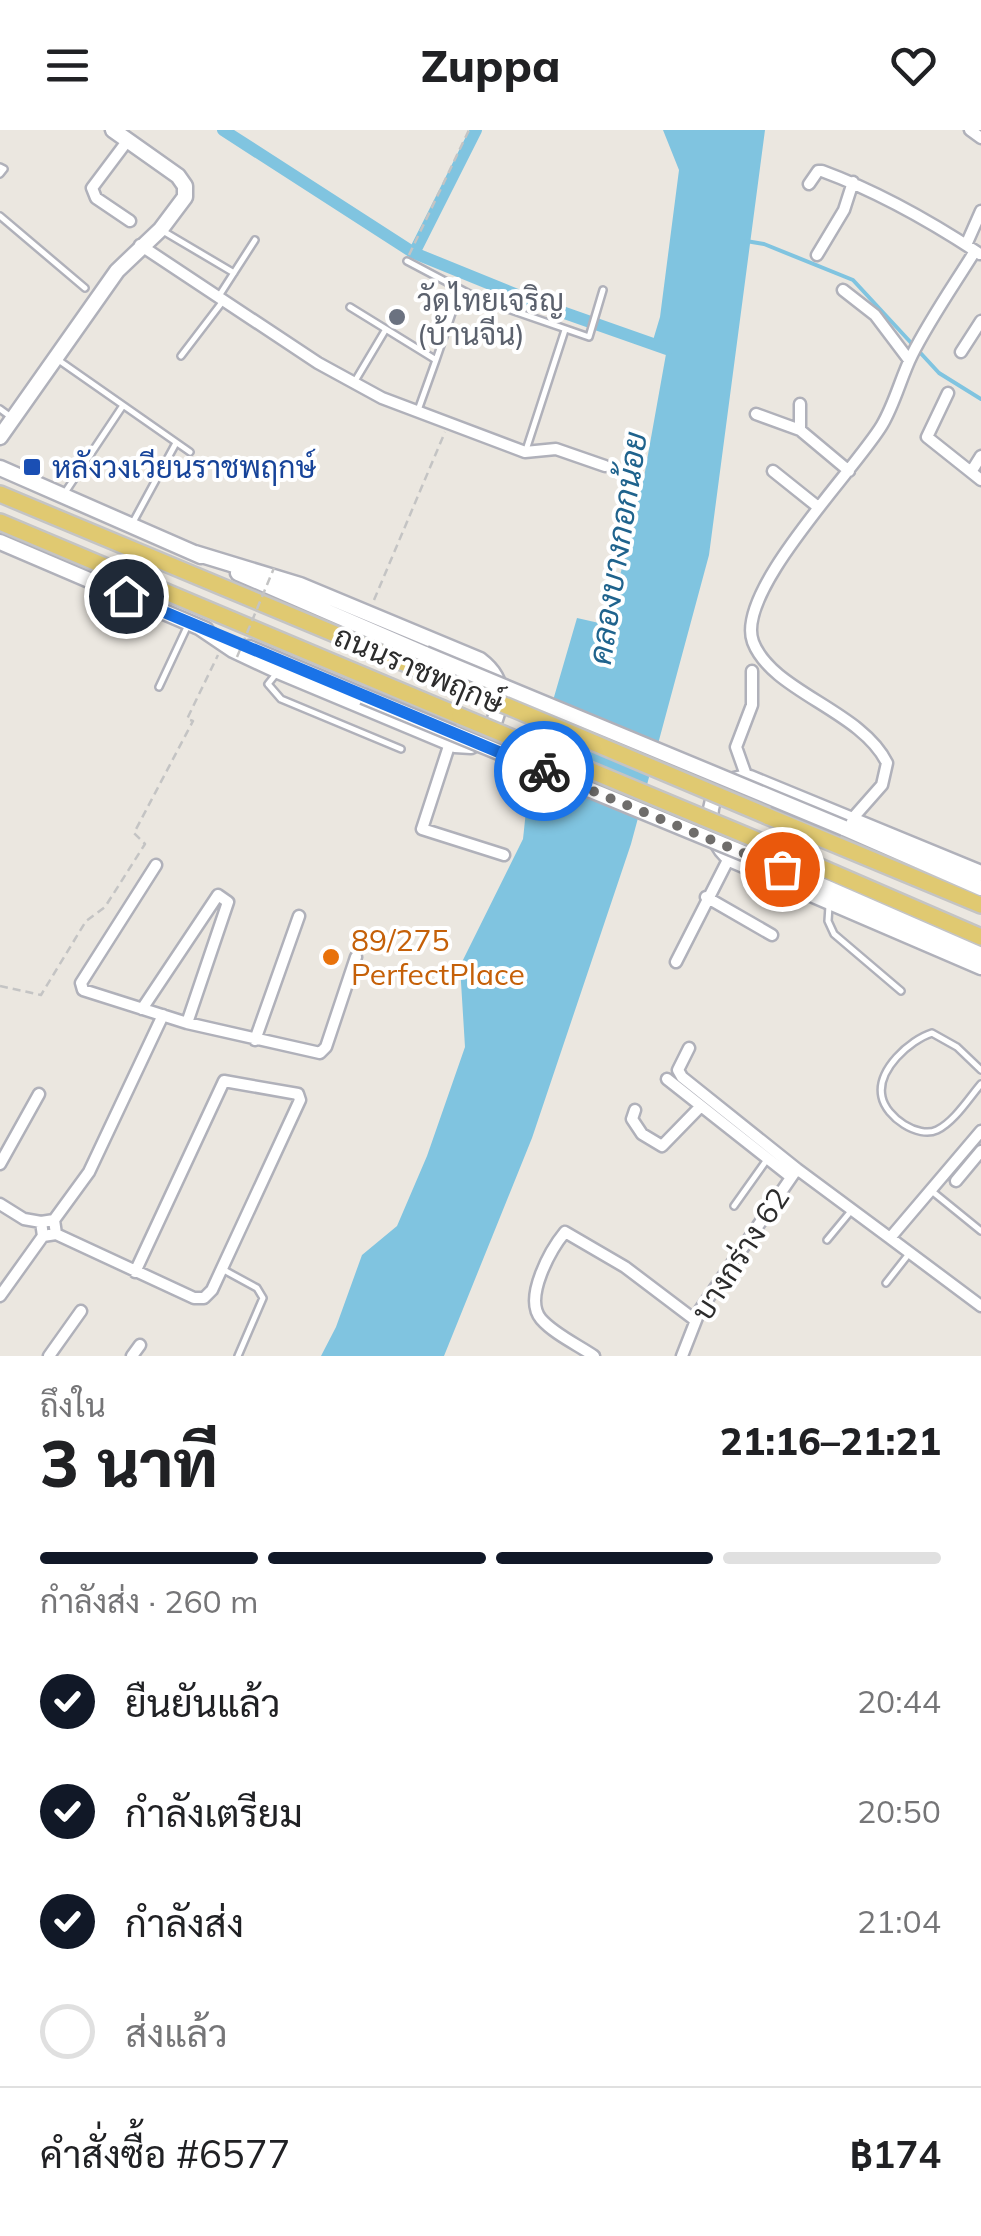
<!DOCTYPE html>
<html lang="th">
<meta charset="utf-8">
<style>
:root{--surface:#fff;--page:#f2f2f2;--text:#202124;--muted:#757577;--line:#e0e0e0;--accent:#111827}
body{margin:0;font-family:Mulish,Sarabun,sans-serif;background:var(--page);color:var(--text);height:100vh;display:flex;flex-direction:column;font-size:38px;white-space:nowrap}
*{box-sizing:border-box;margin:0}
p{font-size:32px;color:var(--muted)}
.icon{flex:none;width:55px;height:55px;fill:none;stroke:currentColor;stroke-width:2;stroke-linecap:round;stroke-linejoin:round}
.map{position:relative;height:1226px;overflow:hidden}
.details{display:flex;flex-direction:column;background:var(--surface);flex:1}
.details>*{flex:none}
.pin{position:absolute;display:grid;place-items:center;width:85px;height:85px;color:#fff;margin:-42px;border:5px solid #fff;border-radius:50%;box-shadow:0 2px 10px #0007}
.courier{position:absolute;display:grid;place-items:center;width:100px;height:100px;margin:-50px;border:8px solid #1a73e8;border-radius:50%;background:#fff;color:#222;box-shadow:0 2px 12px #0007}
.overview em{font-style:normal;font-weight:800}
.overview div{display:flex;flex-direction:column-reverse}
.overview{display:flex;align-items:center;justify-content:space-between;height:170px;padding:0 40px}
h1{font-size:65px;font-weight:800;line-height:75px}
.bar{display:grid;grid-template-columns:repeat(4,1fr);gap:15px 10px;align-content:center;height:120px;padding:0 40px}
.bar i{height:12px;border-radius:8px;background:var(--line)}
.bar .on{background:var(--accent)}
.bar p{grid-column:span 4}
.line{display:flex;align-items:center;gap:25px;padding:0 40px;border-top:2px solid var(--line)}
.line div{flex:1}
ol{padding:0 40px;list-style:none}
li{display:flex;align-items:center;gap:30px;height:110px}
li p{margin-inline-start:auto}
li .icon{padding:10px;border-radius:50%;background:var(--accent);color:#fff;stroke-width:4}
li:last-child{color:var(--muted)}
li i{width:55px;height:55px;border:5px solid var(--line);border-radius:50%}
header{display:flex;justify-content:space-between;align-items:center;height:130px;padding:0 40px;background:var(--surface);font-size:45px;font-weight:800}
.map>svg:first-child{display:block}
</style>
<header><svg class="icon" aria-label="menu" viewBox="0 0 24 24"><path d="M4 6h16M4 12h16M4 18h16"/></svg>Zuppa<svg class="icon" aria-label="heart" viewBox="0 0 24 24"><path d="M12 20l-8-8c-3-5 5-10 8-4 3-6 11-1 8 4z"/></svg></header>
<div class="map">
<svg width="981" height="1226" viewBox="0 0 981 1226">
<rect width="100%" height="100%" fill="#ebe7e0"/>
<!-- water -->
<path fill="#80c4e0" d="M 663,0 L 765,0 L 709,425 L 631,714 L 532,1008 L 444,1226 L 321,1226 L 336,1197 L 362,1125 L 397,1096 L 427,1026 L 465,917 L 460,836 L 523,709 L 529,653 L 577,488 L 608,495 L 644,347 L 666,224 L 651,217 L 660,187 L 679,40 Z"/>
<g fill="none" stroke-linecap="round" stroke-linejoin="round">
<!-- stream -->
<path stroke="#80c4e0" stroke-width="4" d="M 746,111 L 764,114 L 853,150 L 939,243 L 981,269"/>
<!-- canal -->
<path stroke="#80c4e0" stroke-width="12" d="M 223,0 L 414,123 L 542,175 L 667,219
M 414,123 L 476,0"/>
<defs>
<path id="lane" d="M 0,37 L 4,39 L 0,44
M 0,86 L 85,158
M 163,101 L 234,143
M 407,131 L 479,169 L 589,207 L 603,160
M 219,166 L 255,110
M 350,177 L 436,230 L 417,283
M 181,226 L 223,171
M 57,229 L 190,322
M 436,230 L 460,160
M 355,251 L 386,199
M 0,279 L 11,287
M 526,320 L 565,200
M 64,364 L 122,277
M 132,394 L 176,313
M 276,544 L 268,554 L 281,569 L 401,619
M 159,557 L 188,495
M 829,776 L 828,791 L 834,804 L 901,861
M 981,940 L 957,917 L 932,903 C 910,910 876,940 882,967 C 886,987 918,1009 937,1000 C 954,992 969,968 981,954
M 933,1062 L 981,1101
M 734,1076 L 766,1031
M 827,1110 L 851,1081
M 224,1140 L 257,1158 L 263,1168 L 238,1226
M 886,1153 L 908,1125"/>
<path id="street" d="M 970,0 L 981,8
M 128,10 L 92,58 L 96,68 L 130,91
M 809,54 L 818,41 L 822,41 C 879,62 930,91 980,124
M 140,115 L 318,233 L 382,268 L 525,322 L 556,319 L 605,336
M 966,115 L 981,81
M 817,125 L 844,80 L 853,52
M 843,160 L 875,185 L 909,230
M 961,222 L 981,191
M 948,263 L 927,307 L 981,350
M 800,274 L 800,300
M 756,284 L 800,300 L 849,341
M 773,341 L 818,377
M 971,342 L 981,326
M 450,613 L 422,699 L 504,725
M 747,648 L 736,617 L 752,575 L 752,541
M 852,689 L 882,655 L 887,633 C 861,580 772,562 753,512 C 734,462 856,339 882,295 C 895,273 901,247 912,225 C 930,189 954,155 975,121
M 156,735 L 81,853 L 83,860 L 187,893 L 320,923 L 326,917 L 356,827
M 706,767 L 772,805
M 676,832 L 729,728
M 142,879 L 218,765 L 228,772 L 187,893
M 255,910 L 299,786
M 689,918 L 678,940 L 682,947 L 797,1039
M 667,949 L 791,1047
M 635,980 L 632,989 L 642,1004 L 662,1016 L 701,976
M 0,1034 L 39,964
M 956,1051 L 981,1021
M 0,1074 L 24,1089 L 41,1092
M 54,1090 L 89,1042 L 163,885
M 56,1104 L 194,1168 L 204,1168 L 212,1160 L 300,970 L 298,964 L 224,951 L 135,1142
M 890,1108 L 981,1176
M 0,1166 L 43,1106 L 56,1104 L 54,1090 L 41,1092 L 43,1106
M 49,1226 L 81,1181
M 132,1226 L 140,1215
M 594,1226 C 578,1215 554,1204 541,1189 C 523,1168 551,1119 565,1102 L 625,1137 L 695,1190
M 682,1226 L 700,1180 L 797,1039 L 890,1108 L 981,1001"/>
<path id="secondary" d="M 0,307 L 117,141 L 161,99 L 185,67 L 185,56 L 178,46 L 113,0
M 0,338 L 201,426
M 0,412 L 206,500
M 195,423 L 300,455 L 480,530 C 509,552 501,575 489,606 L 471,616 L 455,615 L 278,541 L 233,520 L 199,497
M 238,443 L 425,524
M 249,518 L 363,566
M 844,698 L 981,758
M 981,743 L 750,648 C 703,645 699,706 732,730 L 981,837
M 816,753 L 981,825"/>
<path id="primary" d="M 0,364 L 469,560
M 0,392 L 460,586
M 767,686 L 981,775
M 762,712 L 981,807"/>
</defs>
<!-- lane casing -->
<use href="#lane" stroke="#b0b1ba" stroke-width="10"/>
<!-- street casing -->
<use href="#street" stroke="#b0b1ba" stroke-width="15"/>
<!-- secondary casing -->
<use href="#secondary" stroke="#b0b1ba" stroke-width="19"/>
<!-- primary casing -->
<use href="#primary" stroke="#c4c4c4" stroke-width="20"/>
<!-- path -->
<path stroke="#c4c4c4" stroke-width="2.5" stroke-dasharray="8 5" stroke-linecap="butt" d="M 409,125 L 469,0
M 374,470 L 445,302
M 0,856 L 41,865 L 86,791 L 105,777 L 145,714 L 134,703 L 193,591 L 187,589 L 218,525"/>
<!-- lane -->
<use href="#lane" stroke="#fff" stroke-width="5"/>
<!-- street -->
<use href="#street" stroke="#fff" stroke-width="10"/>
<!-- secondary -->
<use href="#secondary" stroke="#fff" stroke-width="14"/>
<!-- primary -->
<use href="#primary" stroke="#e0c971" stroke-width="15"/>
<defs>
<path id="secondary-bridge" d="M 425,524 L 844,698
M 363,566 L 816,753"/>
<path id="primary-bridge" d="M 469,560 L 767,686
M 460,586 L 762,712"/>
</defs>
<!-- secondary-bridge casing -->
<use href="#secondary-bridge" stroke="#b0b1ba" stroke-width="19" stroke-linecap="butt"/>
<!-- primary-bridge casing -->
<use href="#primary-bridge" stroke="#c4c4c4" stroke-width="20" stroke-linecap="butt"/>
<!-- path-bridge -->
<path stroke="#c4c4c4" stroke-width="2.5" stroke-dasharray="8 5" stroke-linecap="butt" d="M 237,527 L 274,438"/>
<!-- secondary-bridge -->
<use href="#secondary-bridge" stroke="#fff" stroke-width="14"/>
<!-- primary-bridge -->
<use href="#primary-bridge" stroke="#e0c971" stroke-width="15"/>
</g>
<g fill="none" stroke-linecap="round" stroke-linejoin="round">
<!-- done -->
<path stroke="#6f6d6b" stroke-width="10" stroke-dasharray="0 18" d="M 544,641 L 782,739"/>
<!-- route -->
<path stroke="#1a73e8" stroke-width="12" d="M 126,466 L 544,641"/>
</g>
<!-- markers -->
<circle fill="#6b7280" stroke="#fff" stroke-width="4" cx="397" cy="187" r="10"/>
<rect fill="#1a4fb4" stroke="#fff" stroke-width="4" x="22" y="327" width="20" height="20" rx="5"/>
<circle fill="#e8710a" stroke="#fff" stroke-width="4" cx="331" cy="827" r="10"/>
<g text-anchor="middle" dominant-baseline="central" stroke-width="8" stroke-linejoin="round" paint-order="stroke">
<!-- worship labels -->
<g font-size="30" fill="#5b616d" stroke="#fff" text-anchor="start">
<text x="417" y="170">วัดไทยเจริญ<tspan x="417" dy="34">(บ้านจีน)</tspan></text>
</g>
<!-- transit labels -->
<g font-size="30" fill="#164399" stroke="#fff" text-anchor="start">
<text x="52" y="337">หลังวงเวียนราชพฤกษ์</text>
</g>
<!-- street labels -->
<g font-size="30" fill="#2c2c2c" stroke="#fff">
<text transform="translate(419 539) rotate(23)">ถนนราชพฤกษ์</text>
<text transform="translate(740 1124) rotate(-57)">บางกร่าง 62</text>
</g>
<!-- food labels -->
<g font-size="30" fill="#c56008" stroke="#fff" text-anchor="start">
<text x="351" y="810">89/275<tspan x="351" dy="34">PerfectPlace</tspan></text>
</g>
<!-- water labels -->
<g font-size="32" font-style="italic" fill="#1f638d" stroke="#fff">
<text transform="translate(617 418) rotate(-81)">คลองบางกอกน้อย</text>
</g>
</g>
</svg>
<div class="pin" style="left:782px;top:739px;background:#ea580c"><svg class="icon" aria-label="bag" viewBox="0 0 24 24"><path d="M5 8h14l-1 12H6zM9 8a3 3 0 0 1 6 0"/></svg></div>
<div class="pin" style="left:126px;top:466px;background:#1f2937"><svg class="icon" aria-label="home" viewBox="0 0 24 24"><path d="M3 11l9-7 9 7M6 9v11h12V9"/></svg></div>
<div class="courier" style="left:544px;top:641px"><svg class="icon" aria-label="bike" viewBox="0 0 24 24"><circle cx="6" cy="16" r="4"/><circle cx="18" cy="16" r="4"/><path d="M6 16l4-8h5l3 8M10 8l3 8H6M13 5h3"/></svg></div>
</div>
<section class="details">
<div class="overview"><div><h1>3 นาที</h1><p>ถึงใน</p></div><em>21:16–21:21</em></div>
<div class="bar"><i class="on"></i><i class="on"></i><i class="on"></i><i></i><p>กำลังส่ง · 260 m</p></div>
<ol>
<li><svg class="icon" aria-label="check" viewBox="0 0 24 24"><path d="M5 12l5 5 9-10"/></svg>ยืนยันแล้ว<p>20:44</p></li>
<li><svg class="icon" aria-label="check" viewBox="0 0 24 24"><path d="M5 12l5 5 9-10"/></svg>กำลังเตรียม<p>20:50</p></li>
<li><svg class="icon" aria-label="check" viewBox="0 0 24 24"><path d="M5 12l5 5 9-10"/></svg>กำลังส่ง<p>21:04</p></li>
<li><i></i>ส่งแล้ว</li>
</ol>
<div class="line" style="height:130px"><div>คำสั่งซื้อ #6577</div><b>฿174</b></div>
</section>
